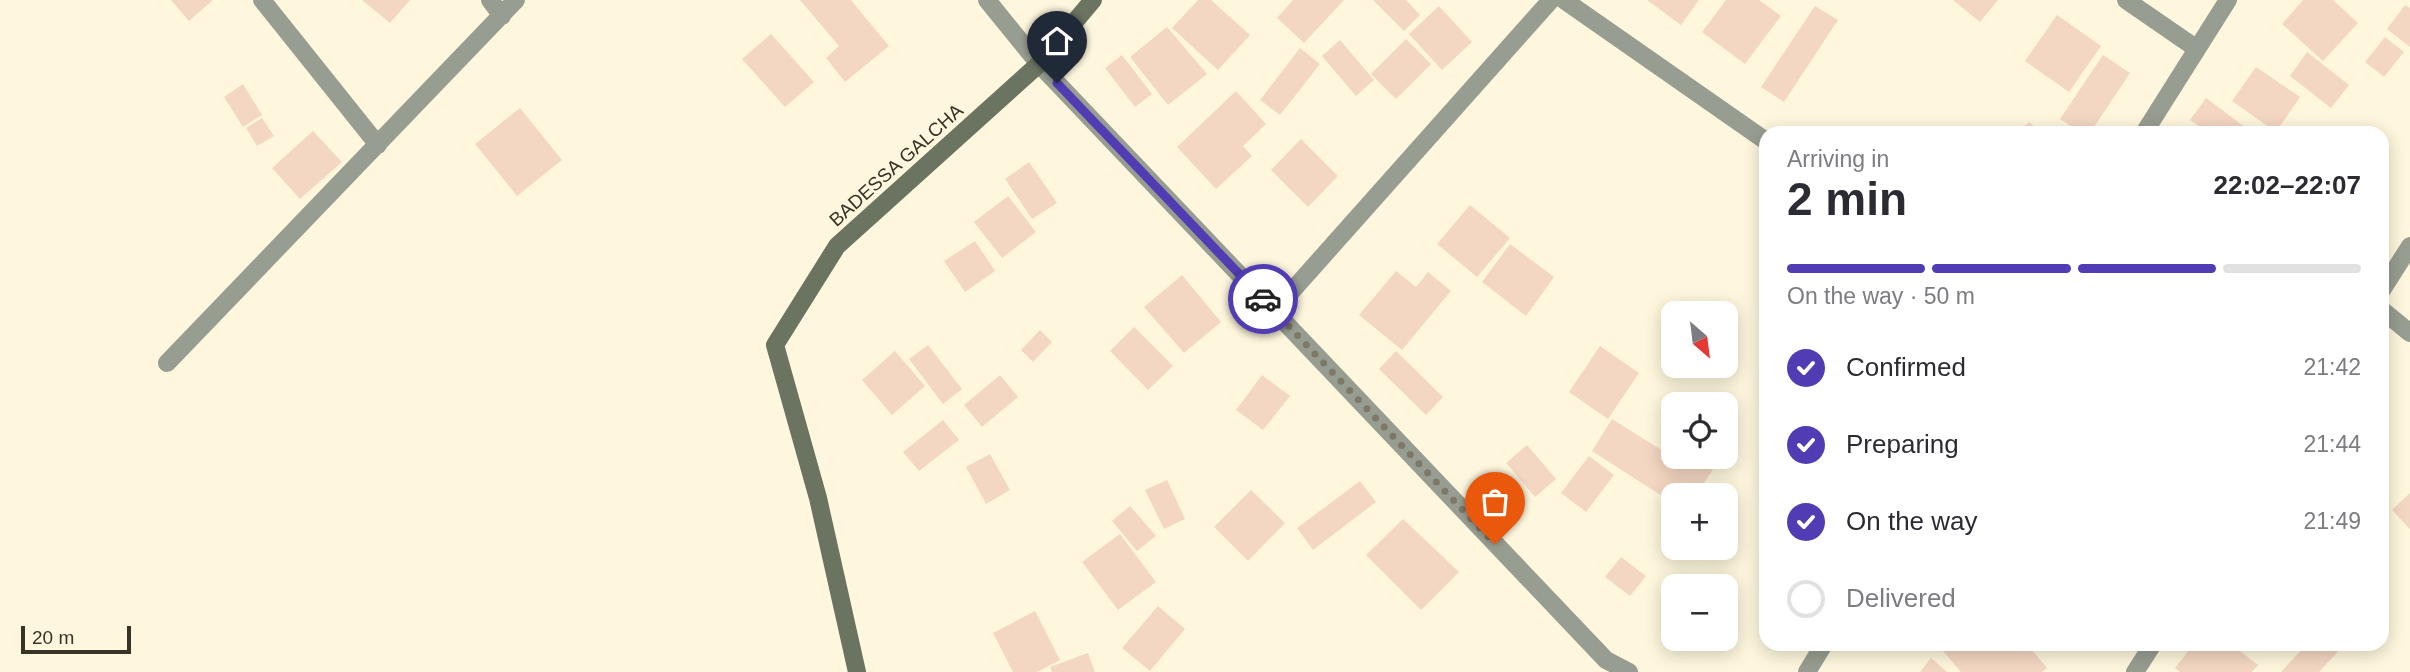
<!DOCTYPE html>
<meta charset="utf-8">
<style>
:root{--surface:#fff;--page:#f7f7f7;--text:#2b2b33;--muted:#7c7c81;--line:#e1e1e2;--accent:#523cb4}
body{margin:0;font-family:Arial,sans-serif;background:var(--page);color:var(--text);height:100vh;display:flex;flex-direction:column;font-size:26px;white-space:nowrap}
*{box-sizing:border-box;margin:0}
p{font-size:23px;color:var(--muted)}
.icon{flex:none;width:38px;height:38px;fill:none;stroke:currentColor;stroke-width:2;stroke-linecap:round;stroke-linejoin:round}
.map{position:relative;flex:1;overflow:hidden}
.panel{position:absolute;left:1759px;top:126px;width:630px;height:525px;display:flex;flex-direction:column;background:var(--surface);border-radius:21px;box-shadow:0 4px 18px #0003}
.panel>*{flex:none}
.needle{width:46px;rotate:152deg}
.fabs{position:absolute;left:1661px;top:301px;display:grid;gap:14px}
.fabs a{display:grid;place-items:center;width:77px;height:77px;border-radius:14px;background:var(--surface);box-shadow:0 4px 18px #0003;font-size:35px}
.scale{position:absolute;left:21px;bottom:18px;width:110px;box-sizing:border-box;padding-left:7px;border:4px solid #373327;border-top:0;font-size:19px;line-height:24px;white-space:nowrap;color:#373327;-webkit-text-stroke:5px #fef7dd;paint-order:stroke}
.pin{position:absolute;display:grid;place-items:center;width:60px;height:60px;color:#fff;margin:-72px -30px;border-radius:50% 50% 50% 0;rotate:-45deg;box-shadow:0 0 7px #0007}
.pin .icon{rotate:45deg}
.courier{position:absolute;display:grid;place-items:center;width:70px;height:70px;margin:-35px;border:5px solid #523cb4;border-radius:50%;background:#fff;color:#222;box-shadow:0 2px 9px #0007}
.headline em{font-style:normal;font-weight:600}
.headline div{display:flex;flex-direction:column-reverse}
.headline{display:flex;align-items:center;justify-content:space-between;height:119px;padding:0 28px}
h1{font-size:46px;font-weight:600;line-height:52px}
.bar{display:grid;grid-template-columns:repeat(4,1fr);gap:10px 7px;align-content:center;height:84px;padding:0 28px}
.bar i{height:9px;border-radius:5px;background:var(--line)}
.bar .selected{background:var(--accent)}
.bar p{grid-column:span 4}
ol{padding:0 28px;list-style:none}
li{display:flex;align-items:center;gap:21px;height:77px}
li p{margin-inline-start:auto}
li .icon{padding:7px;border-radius:50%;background:var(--accent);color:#fff;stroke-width:4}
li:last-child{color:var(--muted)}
li i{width:38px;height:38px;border:4px solid var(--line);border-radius:50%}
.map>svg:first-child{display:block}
</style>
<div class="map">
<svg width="2410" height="672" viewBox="0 0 2410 672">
<rect width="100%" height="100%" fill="#fef7dd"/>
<!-- building -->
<path fill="#f3d7c2" d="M 171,0 L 213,0 L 189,21 Z
M 362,0 L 410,0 L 390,23 Z
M 800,0 L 851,0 L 889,46 L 845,82 L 826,58 L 839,46 Z
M 1198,0 L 1211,0 L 1250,35 L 1218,70 L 1172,28 Z
M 1293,0 L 1344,0 L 1304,43 L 1277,18 Z
M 1373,0 L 1406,0 L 1420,15 L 1404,31 Z
M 1647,0 L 1699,0 L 1681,25 Z
M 1726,0 L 1759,0 L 1781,16 L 1745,64 L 1702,32 Z
M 1953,0 L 1998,0 L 1980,22 Z
M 2303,0 L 2333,0 L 2358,23 L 2323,61 L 2282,24 Z
M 2405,5 L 2410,8 L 2410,47 L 2387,29 Z
M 1439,6 L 1472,42 L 1442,70 L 1409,34 Z
M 1815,6 L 1838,20 L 1784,102 L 1761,87 Z
M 2057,15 L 2101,46 L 2069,92 L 2025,61 Z
M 1167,27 L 1207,74 L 1168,105 L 1130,57 Z
M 771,34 L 814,82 L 785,107 L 742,59 Z
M 2385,37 L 2404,52 L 2384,77 L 2365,62 Z
M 1406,39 L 1431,64 L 1396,99 L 1371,74 Z
M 1340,40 L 1374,80 L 1356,96 L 1322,56 Z
M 1300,48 L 1320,64 L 1280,115 L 1260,100 Z
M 2307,52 L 2349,85 L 2331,108 L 2290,76 Z
M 1122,55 L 1152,94 L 1135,107 L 1105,68 Z
M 2103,55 L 2130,73 L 2090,133 L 2081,133 L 2060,119 Z
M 2256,67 L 2300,97 L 2276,132 L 2232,101 Z
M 243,84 L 262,115 L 243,127 L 224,97 Z
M 1236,91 L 1266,124 L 1243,146 L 1252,156 L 1216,189 L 1177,147 Z
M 2206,98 L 2253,133 L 2209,133 L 2190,120 Z
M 520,108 L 562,160 L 517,196 L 475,144 Z
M 262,118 L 274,136 L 257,146 L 246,128 Z
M 2029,122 L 2041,133 L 2019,133 Z
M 313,131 L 342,162 L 300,199 L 272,168 Z
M 1301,139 L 1338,176 L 1308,207 L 1271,170 Z
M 1029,162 L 1057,203 L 1032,219 L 1005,179 Z
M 1008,196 L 1036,232 L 1002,258 L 974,222 Z
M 1470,205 L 1510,238 L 1477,277 L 1437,244 Z
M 975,241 L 995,271 L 965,292 L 944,261 Z
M 1510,244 L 1554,277 L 1526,316 L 1482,282 Z
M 1396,271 L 1416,287 L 1428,272 L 1451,291 L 1402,350 L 1359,315 Z
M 1182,275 L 1221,322 L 1184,353 L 1144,307 Z
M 1134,327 L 1173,366 L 1148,390 L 1110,351 Z
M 1040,330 L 1052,342 L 1033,362 L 1021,350 Z
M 928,345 L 962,389 L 943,404 L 909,359 Z
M 1600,346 L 1639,373 L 1608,419 L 1569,392 Z
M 895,351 L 925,386 L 892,415 L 862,380 Z
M 1396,351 L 1443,397 L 1426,415 L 1379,369 Z
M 1000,375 L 1018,397 L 982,427 L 964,405 Z
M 1262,375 L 1290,396 L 1263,430 L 1236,410 Z
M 1612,419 L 1682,463 L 1686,457 L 1721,457 L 1696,495 L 1673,495 L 1673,503 L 1592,451 Z
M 943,420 L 959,440 L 919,471 L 903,452 Z
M 1527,445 L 1556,479 L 1535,497 L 1506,463 Z
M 990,454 L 1010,490 L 986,504 L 966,467 Z
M 1589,456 L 1614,475 L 1586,512 L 1561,493 Z
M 1167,480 L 1185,519 L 1164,529 L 1145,490 Z
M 1360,481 L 1376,502 L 1313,550 L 1297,528 Z
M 1251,490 L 1285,523 L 1248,561 L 1214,527 Z
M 2410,493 L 2410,529 L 2392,510 Z
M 1130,506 L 1156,536 L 1137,551 L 1112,521 Z
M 1403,519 L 1459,572 L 1421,610 L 1366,555 Z
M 1120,534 L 1156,582 L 1118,610 L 1082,562 Z
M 1621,557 L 1646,576 L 1630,596 L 1605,577 Z
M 1158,606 L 1185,629 L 1150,671 L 1122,648 Z
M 1035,611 L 1060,660 L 1037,672 L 1013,672 L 993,633 Z
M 1937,644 L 2027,644 L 2047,668 L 2042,672 L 1961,672 Z
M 2194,644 L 2231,644 L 2258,665 L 2252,672 L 2180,672 L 2175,668 Z
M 2307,644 L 2345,644 L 2319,672 L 2281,672 Z
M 1088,653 L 1095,672 L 1052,672 L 1050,667 Z
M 1931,658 L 1947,672 L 1920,672 Z"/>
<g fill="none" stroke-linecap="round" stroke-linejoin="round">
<!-- street -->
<path stroke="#989d91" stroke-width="18" d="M 262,0 L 378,145
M 490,0 L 502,16
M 987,0 L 1039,64 L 1606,660 L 1629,672
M 1564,0 L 1766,141
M 2126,0 L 2197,49
M 2144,133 L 2228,0
M 2382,290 L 2410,246
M 2382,310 L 2410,333
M 1274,311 L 1551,0
M 167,363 L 516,0
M 1807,672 L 1824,644
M 2135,672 L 2153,644"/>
<!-- secondary -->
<path stroke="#6b7361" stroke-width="18" d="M 857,672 L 818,498 L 775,345 L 837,246 L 1039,64 L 1093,0"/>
</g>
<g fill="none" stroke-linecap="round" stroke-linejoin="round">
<!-- done -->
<path stroke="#7d7867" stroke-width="7" stroke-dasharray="0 12.6" d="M 1263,299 L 1495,544"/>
<!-- route -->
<path stroke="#523cb4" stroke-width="9" d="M 1057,83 L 1263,299"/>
</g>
<g text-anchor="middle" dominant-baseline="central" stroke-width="6" stroke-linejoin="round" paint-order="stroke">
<!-- street labels -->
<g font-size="19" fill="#373327" stroke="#fef7dd">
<text transform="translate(896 165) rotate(-42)">BADESSA GALCHA</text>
</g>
</g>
</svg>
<div class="fabs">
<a><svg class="needle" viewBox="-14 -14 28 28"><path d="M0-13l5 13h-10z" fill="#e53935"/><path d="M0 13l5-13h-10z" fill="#7c7c81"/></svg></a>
<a><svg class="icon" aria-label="locate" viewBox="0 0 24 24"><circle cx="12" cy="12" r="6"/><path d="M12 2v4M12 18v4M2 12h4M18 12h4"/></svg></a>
<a>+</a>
<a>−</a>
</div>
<div class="scale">20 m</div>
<div class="pin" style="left:1495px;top:544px;background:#ea580c"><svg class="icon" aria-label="bag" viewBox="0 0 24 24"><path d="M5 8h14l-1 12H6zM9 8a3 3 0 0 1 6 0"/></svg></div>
<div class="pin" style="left:1057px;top:83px;background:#1f2937"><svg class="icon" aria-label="home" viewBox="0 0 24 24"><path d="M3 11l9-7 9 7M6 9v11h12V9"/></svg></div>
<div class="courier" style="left:1263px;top:299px"><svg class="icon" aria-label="car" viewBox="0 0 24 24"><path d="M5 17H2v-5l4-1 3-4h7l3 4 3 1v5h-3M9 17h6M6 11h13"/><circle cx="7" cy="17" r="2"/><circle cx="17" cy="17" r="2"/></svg></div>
<section class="panel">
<div class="headline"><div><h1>2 min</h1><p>Arriving in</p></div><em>22:02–22:07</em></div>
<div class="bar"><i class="selected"></i><i class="selected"></i><i class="selected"></i><i></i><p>On the way · 50 m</p></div>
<ol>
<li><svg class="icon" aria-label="check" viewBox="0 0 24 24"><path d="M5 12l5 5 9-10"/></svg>Confirmed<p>21:42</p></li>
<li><svg class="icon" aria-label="check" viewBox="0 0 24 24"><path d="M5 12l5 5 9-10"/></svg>Preparing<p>21:44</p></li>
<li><svg class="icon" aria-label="check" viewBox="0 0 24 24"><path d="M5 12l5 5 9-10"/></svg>On the way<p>21:49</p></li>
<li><i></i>Delivered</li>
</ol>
</section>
</div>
